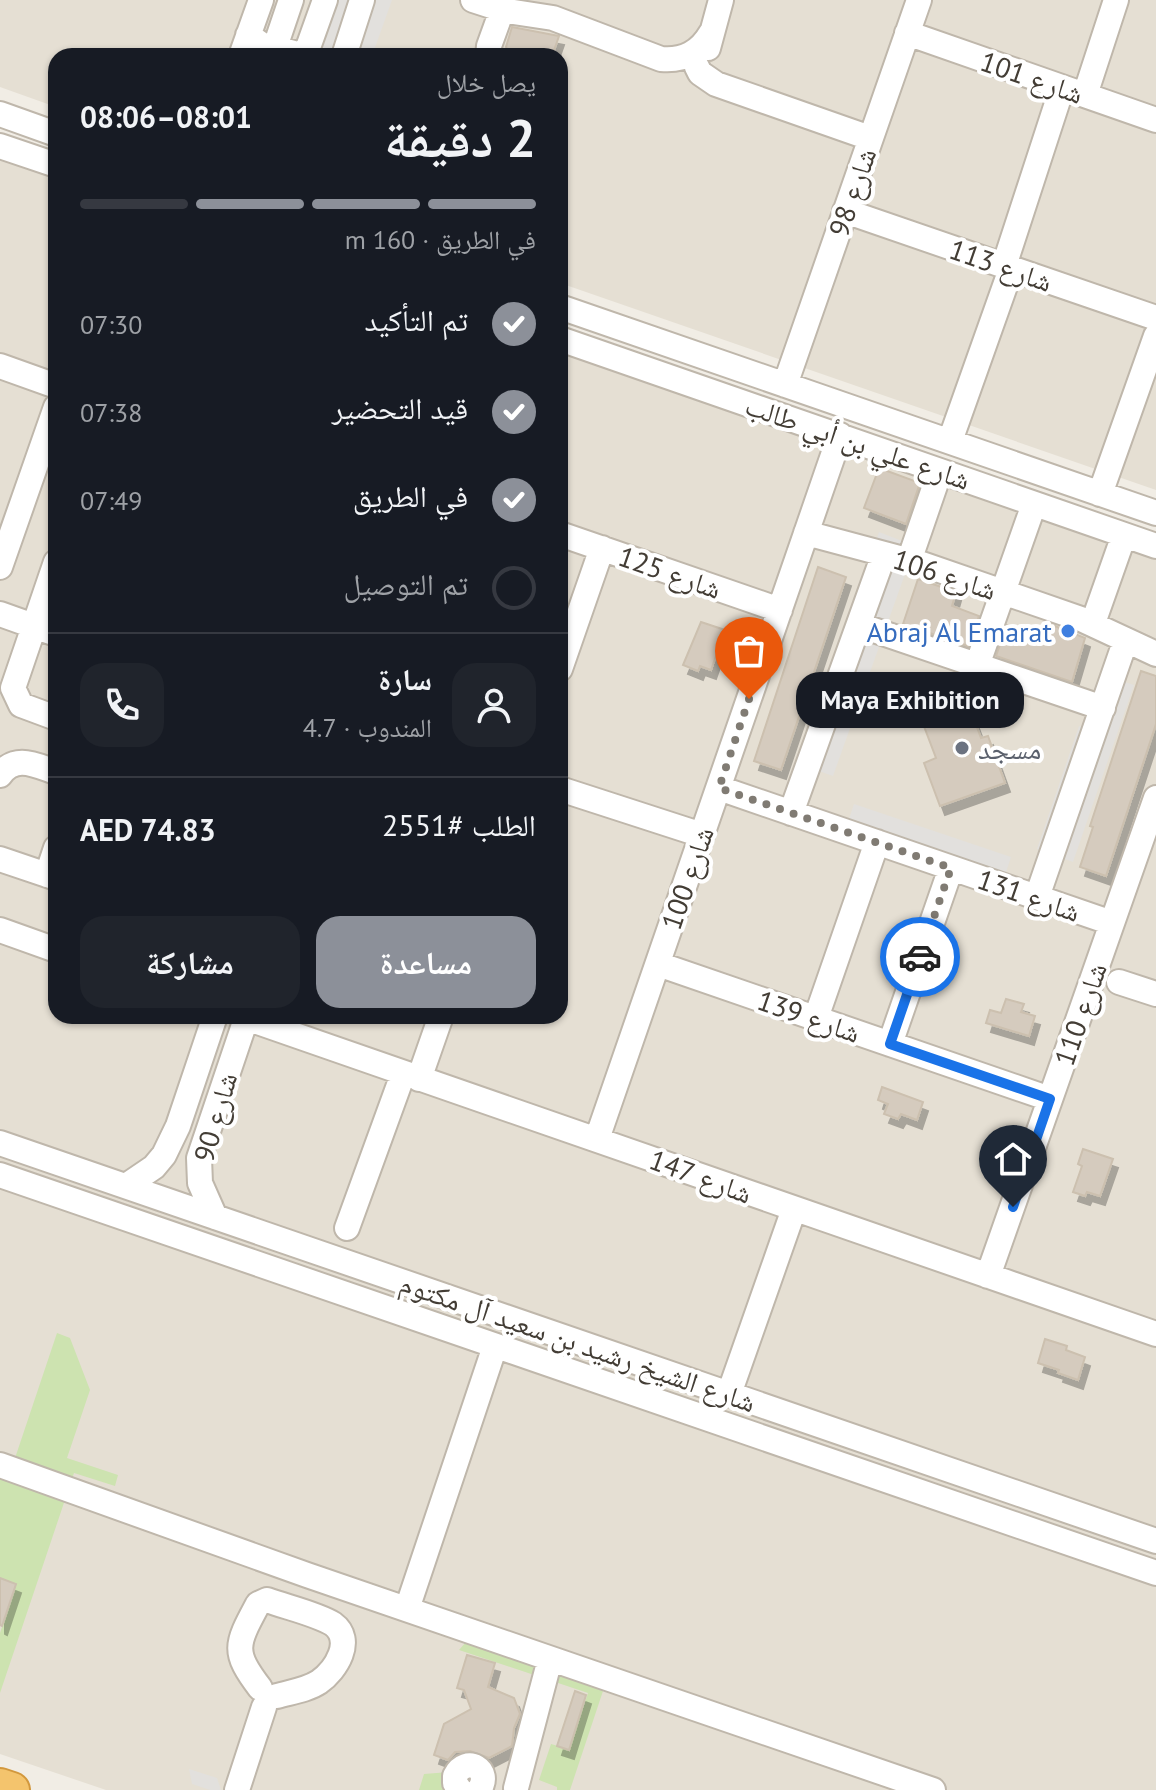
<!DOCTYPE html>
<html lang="ar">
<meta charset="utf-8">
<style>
:root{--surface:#171b24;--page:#20242c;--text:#f1f3f6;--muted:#9ea1a6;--line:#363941;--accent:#8c9099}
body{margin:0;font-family:"PT Sans","Noto Naskh Arabic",sans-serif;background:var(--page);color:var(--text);direction:rtl;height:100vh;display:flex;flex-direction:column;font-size:30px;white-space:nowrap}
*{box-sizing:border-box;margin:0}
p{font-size:26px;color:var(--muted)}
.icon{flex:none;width:44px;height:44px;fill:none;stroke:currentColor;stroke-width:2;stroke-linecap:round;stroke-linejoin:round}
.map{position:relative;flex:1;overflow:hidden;direction:ltr}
.sheet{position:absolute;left:48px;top:48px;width:520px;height:976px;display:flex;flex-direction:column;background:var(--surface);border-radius:24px;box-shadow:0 2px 6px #0004;direction:rtl}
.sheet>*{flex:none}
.pin{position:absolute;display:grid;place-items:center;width:68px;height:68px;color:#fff;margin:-82px -34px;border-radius:50% 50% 50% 0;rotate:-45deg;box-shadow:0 0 8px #0007}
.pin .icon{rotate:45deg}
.courier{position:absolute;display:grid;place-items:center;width:80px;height:80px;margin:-40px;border:6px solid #1a73e8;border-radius:50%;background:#fff;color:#222;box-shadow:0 2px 10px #0007}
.bubble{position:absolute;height:56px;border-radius:24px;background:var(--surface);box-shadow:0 2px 6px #0004;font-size:26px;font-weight:700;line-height:56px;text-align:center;direction:rtl}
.headline em{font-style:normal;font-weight:700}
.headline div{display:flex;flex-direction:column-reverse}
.headline{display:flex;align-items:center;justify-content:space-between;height:136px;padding:0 32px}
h1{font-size:52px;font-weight:700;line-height:60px}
.bar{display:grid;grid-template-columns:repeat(4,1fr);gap:12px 8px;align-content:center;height:96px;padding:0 32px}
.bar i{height:10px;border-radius:6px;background:var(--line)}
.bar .on{background:var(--accent)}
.bar p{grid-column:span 4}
.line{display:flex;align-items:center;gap:20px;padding:0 32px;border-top:2px solid var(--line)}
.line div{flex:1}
.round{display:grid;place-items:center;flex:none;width:84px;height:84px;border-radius:24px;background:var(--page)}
ol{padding:0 32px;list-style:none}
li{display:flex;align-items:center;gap:24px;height:88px}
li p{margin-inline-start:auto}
li .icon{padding:8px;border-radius:50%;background:var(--accent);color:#fff;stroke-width:4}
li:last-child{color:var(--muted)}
li i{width:44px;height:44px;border:4px solid var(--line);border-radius:50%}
.cta{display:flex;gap:16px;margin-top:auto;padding:16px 32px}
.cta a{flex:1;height:92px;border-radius:24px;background:var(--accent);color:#fff;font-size:32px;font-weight:700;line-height:92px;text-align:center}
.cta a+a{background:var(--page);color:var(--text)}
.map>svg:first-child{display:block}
</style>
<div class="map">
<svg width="1156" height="1790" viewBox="0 0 1156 1790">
<defs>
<filter id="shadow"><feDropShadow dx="5" dy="9" stdDeviation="0" flood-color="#0004"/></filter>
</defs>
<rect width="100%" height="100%" fill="#f1ede5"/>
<!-- residential -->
<path fill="#e5dfd3" d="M 0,0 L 1156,0 L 1156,490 L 560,283 L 560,56 L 56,56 L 56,107 L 0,87 Z
M 0,150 L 56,169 L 56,1016 L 560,1016 L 560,345 L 1156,552 L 1156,1790 L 106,1790 L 0,1754 Z"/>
<!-- green -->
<path fill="#cde3b0" d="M 57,1333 L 70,1338 L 90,1390 L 67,1458 L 118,1475 L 115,1486 L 74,1473 L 0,1693 L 0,1633 L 16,1584 L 0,1578 L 0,1470 L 10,1473 Z
M 473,1634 L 607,1679 L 570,1790 L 557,1790 L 557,1787 L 539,1780 L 551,1744 L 569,1749 L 588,1693 L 459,1650 Z
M 449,1772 L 456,1790 L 419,1790 L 424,1774 Z"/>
<!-- parking -->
<path fill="#e2e0dd" d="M 310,0 L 392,0 L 372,56 L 291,56 Z
M 879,532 L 915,546 L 833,776 L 797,763 Z
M 1125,682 L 1134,685 L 1073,862 L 1037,849 L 1079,726 L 1107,735 Z
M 854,804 L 1011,857 L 1005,875 L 848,822 Z
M 189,1769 L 217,1778 L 221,1790 L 210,1790 L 192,1784 Z"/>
<!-- building -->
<path fill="#d5cbbe" stroke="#ccc0af" stroke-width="2" filter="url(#shadow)" d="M 512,27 L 559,36 L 552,56 L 511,56 L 506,47 Z
M 879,468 L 920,483 L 906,524 L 864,508 Z
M 818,567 L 846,577 L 781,770 L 754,761 Z
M 918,579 L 956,592 L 952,606 L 979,616 L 968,646 L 903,624 Z
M 701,622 L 725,630 L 711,670 L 700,666 L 698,671 L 683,665 Z
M 1050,624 L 1085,638 L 1072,682 L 996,656 L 1007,625 L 1046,637 Z
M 1141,671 L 1156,676 L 1156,724 L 1106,876 L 1080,867 L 1093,827 L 1090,826 Z
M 960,707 L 970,709 L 981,738 L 988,736 L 1005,783 L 940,806 L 924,763 L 936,758 L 922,721 Z
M 1006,999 L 1024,1004 L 1021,1012 L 1035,1016 L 1029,1036 L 986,1023 L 990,1010 L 1001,1013 Z
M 882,1087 L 923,1102 L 917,1120 L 901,1114 L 898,1119 L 884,1114 L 888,1104 L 878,1100 Z
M 1083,1149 L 1113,1159 L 1100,1196 L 1087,1192 L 1085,1196 L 1073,1192 L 1082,1166 L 1078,1164 Z
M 1045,1339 L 1067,1346 L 1066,1350 L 1085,1357 L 1078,1380 L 1058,1373 L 1059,1370 L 1038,1363 Z
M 0,1578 L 16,1584 L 2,1626 L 0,1625 Z
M 467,1655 L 495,1663 L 488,1687 L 514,1698 L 520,1714 L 514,1728 L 512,1746 L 489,1758 L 470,1751 L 455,1752 L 448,1760 L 434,1755 L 444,1724 L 471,1709 L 464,1690 L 457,1688 Z
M 575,1691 L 586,1695 L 569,1750 L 557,1746 Z"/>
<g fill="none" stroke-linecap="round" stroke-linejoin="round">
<defs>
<path id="minor" d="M 473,0 L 507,11 L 553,18 L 661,59 C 684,61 700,52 711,33
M 907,33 L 1156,120
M 248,35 L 261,44 L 305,56
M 708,48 L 721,0
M 241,56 L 261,0
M 272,56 L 291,0
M 305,56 L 325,0
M 344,56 L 362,0
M 488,56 L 489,46 L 502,10
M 697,67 L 700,73 L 716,84 L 870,138
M 1085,95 L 1116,0
M 0,114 L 56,134
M 0,146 L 56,165
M 845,211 L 1156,318
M 1004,266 L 1062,88
M 560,307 L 1156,513
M 560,339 L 1156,546
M 0,366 L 56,386
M 785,385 L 919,0
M 950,441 L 1011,269
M 1100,494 L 1156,336
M 806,533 L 922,564 L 1081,619 L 1156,654
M 560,534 L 780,610
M 909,561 L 940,471
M 56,562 L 13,688 L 21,705 L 56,718
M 0,567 L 56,407
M 0,614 L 56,634
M 1093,623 L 1124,535
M 859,625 L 1103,708
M 560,669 L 602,548
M 967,694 L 1034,504
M 0,775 C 15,754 35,765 56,772
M 719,788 L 1112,923
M 560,789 L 702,835
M 791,813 L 884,554
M 0,859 L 56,878
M 47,875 L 56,848
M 1037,897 L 1125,642
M 0,930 L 56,950
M 658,964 L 1050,1099
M 1119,982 L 1156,994
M 246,1018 L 1156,1334
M 816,1018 L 877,842
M 890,1044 L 951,868
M 419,1079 L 441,1016
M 597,1139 L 840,435
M 0,1143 L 1156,1541
M 0,1175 L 1156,1573
M 126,1186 L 154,1167 L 164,1155 L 178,1126 L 215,1016
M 215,1217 L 200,1183 L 199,1158 L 247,1016
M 347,1228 L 403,1074
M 988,1276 L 1156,798
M 729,1394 L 794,1209
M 0,1465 L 307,1575 L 933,1790
M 407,1609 L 495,1346
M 260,1688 C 232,1651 236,1645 258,1604 L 267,1600 C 286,1607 317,1614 333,1624 C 355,1640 336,1670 319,1682 C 307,1690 291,1692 277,1696
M 516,1788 L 550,1659
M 237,1790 L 264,1707
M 460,1790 L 455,1783 L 455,1776 C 466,1754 493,1770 479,1790"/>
<path id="highway" d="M 0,1786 L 12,1790"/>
</defs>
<!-- minor casing -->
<use href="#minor" stroke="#bfb7ab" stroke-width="28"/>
<!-- highway casing -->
<use href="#highway" stroke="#d2983d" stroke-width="38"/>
<!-- minor -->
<use href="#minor" stroke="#fff" stroke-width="24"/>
<!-- highway -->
<use href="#highway" stroke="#f4c46d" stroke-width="34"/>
</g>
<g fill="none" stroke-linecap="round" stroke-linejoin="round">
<!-- done -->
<path stroke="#807b73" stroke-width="8" stroke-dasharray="0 14.4" d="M 749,699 L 719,788 L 951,868 L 920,957"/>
<!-- route -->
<path stroke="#1a73e8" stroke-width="10" d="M 920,957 L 890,1044 L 1050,1099 L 1013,1207"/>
</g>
<!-- markers -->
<circle fill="#3f7fe0" stroke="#fff" stroke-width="3" cx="1068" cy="631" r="8"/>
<circle fill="#6b7280" stroke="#fff" stroke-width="3" cx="962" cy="748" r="8"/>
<g text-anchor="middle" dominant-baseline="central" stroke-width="8" stroke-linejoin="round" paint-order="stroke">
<!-- street labels -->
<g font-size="28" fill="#433d35" stroke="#fff">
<text transform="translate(1032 77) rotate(19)">شارع 101</text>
<text transform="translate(852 192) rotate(-71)">شارع 98</text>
<text transform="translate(1001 265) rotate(19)">شارع 113</text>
<text transform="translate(858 442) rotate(19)">شارع علي بن أبي طالب</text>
<text transform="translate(670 572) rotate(19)">شارع 125</text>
<text transform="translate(945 574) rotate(18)">شارع 106</text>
<text transform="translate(687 878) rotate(-71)">شارع 100</text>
<text transform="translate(1029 895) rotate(19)">شارع 131</text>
<text transform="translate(1080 1014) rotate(-71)">شارع 110</text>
<text transform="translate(809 1016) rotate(19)">شارع 139</text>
<text transform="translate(215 1117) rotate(-74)">شارع 90</text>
<text transform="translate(701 1176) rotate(20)">شارع 147</text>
<text transform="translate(578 1342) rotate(19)">شارع الشيخ رشيد بن سعيد آل مكتوم</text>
</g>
<!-- shop labels -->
<g font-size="28" fill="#366cbe" stroke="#fff" text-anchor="end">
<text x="1052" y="631">Abraj Al Emarat</text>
</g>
<!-- worship labels -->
<g font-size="28" fill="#5b616d" stroke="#fff" text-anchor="start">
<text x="978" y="748">مسجد</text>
</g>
</g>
</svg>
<div class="pin" style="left:749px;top:699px;background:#ea580c"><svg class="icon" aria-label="bag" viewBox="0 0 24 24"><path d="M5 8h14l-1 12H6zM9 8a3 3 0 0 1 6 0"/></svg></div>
<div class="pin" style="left:1013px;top:1207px;background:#1f2937"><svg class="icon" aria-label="home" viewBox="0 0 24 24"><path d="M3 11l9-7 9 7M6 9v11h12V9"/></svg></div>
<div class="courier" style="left:920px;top:957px"><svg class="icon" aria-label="car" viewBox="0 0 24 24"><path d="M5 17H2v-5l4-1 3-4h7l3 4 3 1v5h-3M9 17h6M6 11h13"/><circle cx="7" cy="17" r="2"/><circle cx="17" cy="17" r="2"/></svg></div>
<div class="bubble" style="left:796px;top:672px;width:228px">Maya Exhibition</div>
<section class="sheet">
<div class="headline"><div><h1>2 دقيقة</h1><p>يصل خلال</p></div><em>08:01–08:06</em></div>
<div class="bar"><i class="on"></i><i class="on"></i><i class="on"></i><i></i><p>في الطريق · 160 m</p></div>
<ol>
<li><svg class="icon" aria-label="check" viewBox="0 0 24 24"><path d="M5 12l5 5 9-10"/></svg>تم التأكيد<p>07:30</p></li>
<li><svg class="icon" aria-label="check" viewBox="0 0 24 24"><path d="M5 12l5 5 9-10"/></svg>قيد التحضير<p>07:38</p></li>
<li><svg class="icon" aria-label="check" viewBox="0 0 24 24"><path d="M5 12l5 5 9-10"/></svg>في الطريق<p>07:49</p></li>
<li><i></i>تم التوصيل</li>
</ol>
<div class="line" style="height:144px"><a class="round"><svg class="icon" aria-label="person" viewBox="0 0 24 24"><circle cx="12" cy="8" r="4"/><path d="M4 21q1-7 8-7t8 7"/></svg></a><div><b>سارة</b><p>المندوب · 4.7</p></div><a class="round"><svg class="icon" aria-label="phone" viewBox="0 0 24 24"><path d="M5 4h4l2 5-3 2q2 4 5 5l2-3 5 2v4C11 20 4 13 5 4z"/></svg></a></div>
<div class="line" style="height:104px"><div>الطلب #2551</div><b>AED 74.83</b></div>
<div class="cta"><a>مساعدة</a><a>مشاركة</a></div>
</section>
</div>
